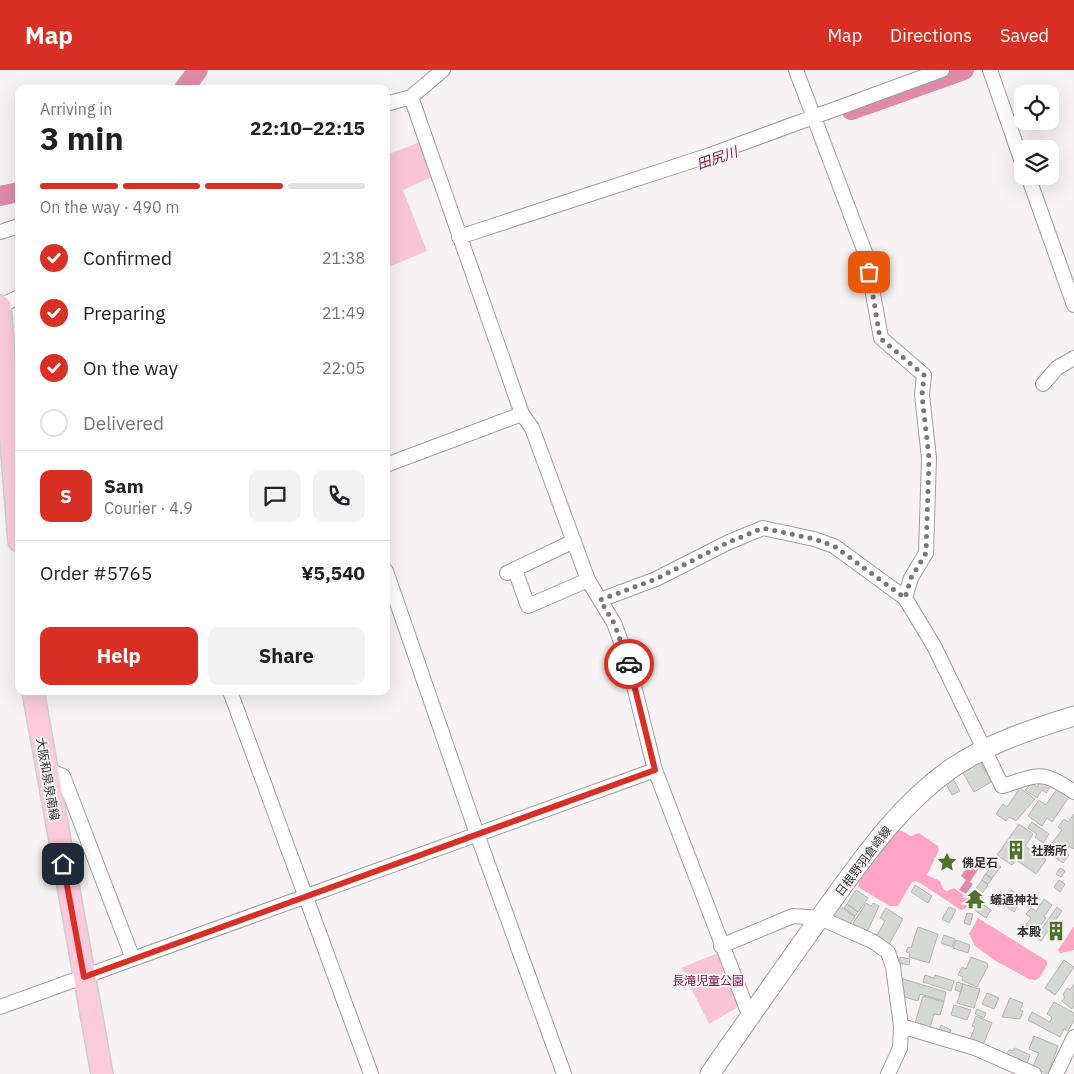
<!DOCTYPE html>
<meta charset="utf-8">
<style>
:root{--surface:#fff;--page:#f2f2f2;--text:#202124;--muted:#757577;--line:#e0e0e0;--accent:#d93025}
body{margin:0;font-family:"IBM Plex Sans","Noto Sans JP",sans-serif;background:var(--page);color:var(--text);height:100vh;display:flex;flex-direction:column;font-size:19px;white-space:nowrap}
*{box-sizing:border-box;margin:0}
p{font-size:16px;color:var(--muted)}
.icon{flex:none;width:28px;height:28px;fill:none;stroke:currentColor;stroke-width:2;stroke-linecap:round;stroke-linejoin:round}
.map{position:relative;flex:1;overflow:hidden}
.panel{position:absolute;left:15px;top:15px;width:375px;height:610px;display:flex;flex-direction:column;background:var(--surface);border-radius:10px;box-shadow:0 5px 20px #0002}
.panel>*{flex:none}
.controls{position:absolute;left:1014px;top:15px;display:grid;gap:10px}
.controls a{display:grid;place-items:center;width:45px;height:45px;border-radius:10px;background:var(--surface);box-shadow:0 5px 20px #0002;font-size:25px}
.pin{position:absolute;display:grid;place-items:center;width:42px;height:42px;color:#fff;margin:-21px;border-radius:10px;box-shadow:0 2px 8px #0006}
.courier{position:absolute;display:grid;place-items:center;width:50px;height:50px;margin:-25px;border:4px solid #d93025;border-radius:50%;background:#fff;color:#222;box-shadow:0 1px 6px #0007}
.head em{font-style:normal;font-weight:700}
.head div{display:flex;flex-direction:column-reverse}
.head{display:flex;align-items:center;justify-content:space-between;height:85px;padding:0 25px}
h1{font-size:32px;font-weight:700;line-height:38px}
.bar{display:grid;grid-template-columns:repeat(4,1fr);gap:8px 5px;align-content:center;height:60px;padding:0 25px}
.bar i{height:6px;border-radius:4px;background:var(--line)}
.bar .current{background:var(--accent)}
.bar p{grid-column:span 4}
.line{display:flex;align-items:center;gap:12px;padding:0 25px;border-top:1px solid var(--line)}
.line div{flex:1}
.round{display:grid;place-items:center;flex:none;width:52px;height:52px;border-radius:10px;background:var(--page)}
ol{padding:0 25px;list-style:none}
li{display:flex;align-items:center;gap:15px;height:55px}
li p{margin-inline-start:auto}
li .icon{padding:5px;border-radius:50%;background:var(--accent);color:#fff;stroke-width:4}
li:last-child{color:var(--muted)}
li i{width:28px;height:28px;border:2px solid var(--line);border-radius:50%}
.action{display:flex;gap:10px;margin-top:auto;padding:10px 25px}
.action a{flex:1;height:58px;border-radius:10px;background:var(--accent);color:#fff;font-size:20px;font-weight:700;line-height:58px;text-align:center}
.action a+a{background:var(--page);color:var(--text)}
header{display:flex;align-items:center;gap:30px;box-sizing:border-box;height:70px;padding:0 25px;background:var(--accent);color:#fff}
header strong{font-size:24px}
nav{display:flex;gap:28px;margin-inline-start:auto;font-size:18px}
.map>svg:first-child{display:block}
</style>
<header>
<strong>Map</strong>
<nav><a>Map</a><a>Directions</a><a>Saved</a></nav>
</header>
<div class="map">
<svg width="1074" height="1004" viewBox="0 0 1074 1004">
<rect width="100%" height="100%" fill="#f7f3f4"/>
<!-- green -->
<path fill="#f8c5d6" d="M 423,71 L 434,106 L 403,120 L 427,181 L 386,198 L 386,85 Z
M 718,883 L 738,937 L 709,954 L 681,898 Z"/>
<!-- forest -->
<path fill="#fea5c5" d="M 898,759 L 911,766 L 919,763 L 938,776 L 939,780 L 927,805 L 940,811 L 943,819 L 947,821 L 954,818 L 965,826 L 969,822 L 974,824 L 965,839 L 961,840 L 917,811 L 912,812 L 898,836 L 890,836 L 858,817 L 860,810 Z
M 978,848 L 1047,891 L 1047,895 L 1040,907 L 1036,910 L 1029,909 L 994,890 L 975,876 L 969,864 Z
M 1074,856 L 1074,880 L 1060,883 L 1058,880 Z"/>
<!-- water -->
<path fill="#e08aa9" d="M 975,786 L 983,792 L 970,812 L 973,814 L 966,824 L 959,820 L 966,810 L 961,806 Z"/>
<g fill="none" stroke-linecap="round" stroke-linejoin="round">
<!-- river -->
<path stroke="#e08aa9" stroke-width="20" d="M 184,19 L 198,0
M 851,40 L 964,0
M 0,126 L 19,122"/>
</g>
<!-- building -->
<path fill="#d5d7d4" stroke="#b4b5b3" d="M 980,691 L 991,712 L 974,722 L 962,701 Z
M 953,709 L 960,721 L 952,725 L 945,712 Z
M 1042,709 L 1051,716 L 1046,723 L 1042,720 L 1037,728 L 1025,720 L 1032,713 L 1037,717 Z
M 1020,718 L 1035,729 L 1016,751 L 1009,747 L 1006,751 L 996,744 L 1003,734 L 1007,737 Z
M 1057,719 L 1069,727 L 1052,752 L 1047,748 L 1042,756 L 1028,746 L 1039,730 L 1046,735 Z
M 1074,744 L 1074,778 L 1073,779 L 1069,776 L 1065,782 L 1069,785 L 1063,793 L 1046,781 L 1062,760 L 1058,757 L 1064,749 L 1068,752 Z
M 1032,752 L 1049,764 L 1043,773 L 1035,767 L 1037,764 L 1028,758 Z
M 1019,754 L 1033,764 L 1025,776 L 1046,790 L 1036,804 L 1016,790 L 1012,795 L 997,785 Z
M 994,792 L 1001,797 L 992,808 L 986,804 Z
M 1060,798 L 1065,801 L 1061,807 L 1056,804 Z
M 985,804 L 992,809 L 988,814 L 982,810 Z
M 982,810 L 988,815 L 981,825 L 974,821 Z
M 1059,810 L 1065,814 L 1060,822 L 1054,817 Z
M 915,815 L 932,826 L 928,833 L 911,822 Z
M 856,820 L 868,828 L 858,842 L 847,834 Z
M 1011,820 L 1023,828 L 1014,842 L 1002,833 Z
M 975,829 L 991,840 L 986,848 L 970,837 Z
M 1044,829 L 1052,835 L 1044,847 L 1046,848 L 1041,855 L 1039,854 L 1031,864 L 1023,859 L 1031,848 L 1026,844 L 1031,838 L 1036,841 Z
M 866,833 L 871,836 L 873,833 L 879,836 L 866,864 L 852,855 Z
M 847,834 L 858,842 L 855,846 L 844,838 Z
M 840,836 L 855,847 L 848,856 L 832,847 Z
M 949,837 L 956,840 L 949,853 L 942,849 Z
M 1057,837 L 1062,841 L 1041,871 L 1036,867 Z
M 886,838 L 903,849 L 889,874 L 876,867 L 885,851 L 880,848 Z
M 967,843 L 973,844 L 970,855 L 964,853 Z
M 1055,855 L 1063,861 L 1058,868 L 1049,862 Z
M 918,857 L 938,864 L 929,893 L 909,887 L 910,883 L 906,882 L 908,877 L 911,878 Z
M 944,865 L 955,869 L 952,877 L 941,873 Z
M 956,870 L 970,875 L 968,883 L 953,878 Z
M 900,887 L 910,889 L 909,895 L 899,893 Z
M 971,887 L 987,893 L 988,896 L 977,917 L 962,910 L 963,907 L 958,905 L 962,897 L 966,899 Z
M 1064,890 L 1074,897 L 1055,925 L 1045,918 Z
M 925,905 L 934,908 L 935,905 L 954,911 L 951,921 L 923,912 Z
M 900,908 L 946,922 L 944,931 L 920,924 L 918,931 L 901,926 Z
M 957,912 L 963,914 L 961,922 L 955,920 Z
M 963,914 L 980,919 L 974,938 L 957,933 Z
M 1074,914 L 1074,936 L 1072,939 L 1062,931 L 1065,927 L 1063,925 L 1067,918 L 1070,920 Z
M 987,923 L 999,928 L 994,939 L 982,934 Z
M 923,926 L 944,932 L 940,945 L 934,944 L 930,958 L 915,953 Z
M 1010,928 L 1023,933 L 1020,940 L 1023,941 L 1020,949 L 1002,947 Z
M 1054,932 L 1074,943 L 1074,950 L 1068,961 L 1064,959 L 1060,967 L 1028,950 L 1032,942 L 1050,952 L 1052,947 L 1047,944 Z
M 954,935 L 971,940 L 967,950 L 951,945 Z
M 977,939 L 986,943 L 984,948 L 975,944 Z
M 976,946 L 992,953 L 983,975 L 970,969 L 975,957 L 972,956 Z
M 941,955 L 951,960 L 949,964 L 939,960 Z
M 1034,966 L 1058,976 L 1048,1004 L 1032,998 L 1039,983 L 1029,979 Z
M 1015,978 L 1030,985 L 1026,996 L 1005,987 L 1009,980 L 1013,981 Z"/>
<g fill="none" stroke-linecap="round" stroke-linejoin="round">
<defs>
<path id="minor" d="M 796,0 L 866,185 L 881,268 L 924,305 L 922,325 L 929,388 L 926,483 L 911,508 L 905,528
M 990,0 L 1022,92
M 411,27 L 522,344 L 532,358 L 588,510 L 614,553 L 627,588 L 655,700 L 750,947
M 386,34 L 411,27 L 443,0
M 1028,106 L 1074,235
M 0,162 L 19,156
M 459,167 L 707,86 L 942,0
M 0,236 L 19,227
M 1043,314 L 1057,298 L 1074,288
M 386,395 L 522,344
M 515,500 L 528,536 L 588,510
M 386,501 L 477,764 L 564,1004
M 507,503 L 574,471
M 600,530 L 656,509 L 729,472 L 763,458 L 814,469 L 834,476 L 905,528 L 934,576 L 1002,716 C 1039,705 1041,699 1074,722
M 230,621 L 371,1004
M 45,699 L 63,706 L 133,889
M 721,876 L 793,846 L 820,848 L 872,871 L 888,882 L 893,897 L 901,956 L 975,978 L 1034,1004
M 0,937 L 655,700
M 888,1004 L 900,978 L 901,956
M 1056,1004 L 1074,967"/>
<path id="secondary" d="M 710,1004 C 748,949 787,894 826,839 C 863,788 899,735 952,698 C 989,673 1032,659 1074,646"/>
<path id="primary" d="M 0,236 L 19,471
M 33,621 L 102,1004"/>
</defs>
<!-- minor casing -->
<use href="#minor" stroke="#a19d9e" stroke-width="16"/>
<!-- secondary casing -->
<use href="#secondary" stroke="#a19d9e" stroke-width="21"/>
<!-- primary casing -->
<use href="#primary" stroke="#cfcece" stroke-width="24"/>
<!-- minor -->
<use href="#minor" stroke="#fff" stroke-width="14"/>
<!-- secondary -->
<use href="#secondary" stroke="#fff" stroke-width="19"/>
<!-- primary -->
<use href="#primary" stroke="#fbcbdc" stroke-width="21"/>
</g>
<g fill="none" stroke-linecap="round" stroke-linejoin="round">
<!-- done -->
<path stroke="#797777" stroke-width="5" stroke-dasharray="0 9" d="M 629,594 L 614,553 L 600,530 L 656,509 L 729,472 L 763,458 L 814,469 L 834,476 L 905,528 L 911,508 L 926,483 L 929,388 L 922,325 L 924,305 L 880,268 L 869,202"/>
<!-- route -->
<path stroke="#d93025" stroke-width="6" d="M 63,794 L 84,907 L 655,700 L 629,594"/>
</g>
<!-- icons -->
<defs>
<symbol id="building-bare" viewBox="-9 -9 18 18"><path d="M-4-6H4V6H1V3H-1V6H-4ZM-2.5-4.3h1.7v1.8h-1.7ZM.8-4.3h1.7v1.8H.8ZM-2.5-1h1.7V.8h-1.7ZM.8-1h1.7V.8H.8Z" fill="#507129" stroke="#f7f3f4" stroke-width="2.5" paint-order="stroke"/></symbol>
<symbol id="sight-bare" viewBox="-9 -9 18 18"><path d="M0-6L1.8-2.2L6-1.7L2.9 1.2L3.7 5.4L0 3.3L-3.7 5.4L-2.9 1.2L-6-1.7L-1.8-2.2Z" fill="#507129" stroke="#f7f3f4" stroke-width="2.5" paint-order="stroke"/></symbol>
<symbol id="temple-bare" viewBox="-9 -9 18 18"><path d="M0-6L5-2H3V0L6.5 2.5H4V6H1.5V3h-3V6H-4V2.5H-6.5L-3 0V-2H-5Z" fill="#507129" stroke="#f7f3f4" stroke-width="2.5" paint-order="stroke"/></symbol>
</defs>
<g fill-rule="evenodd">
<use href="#building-bare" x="1002" y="766" width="28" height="28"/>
<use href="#sight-bare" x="933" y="778" width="28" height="28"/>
<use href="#temple-bare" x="961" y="815" width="28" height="28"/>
<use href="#building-bare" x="1042" y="847" width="28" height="28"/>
</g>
<g text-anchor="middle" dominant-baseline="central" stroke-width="4" stroke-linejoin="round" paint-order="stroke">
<!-- street labels -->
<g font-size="12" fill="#353434" stroke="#f7f3f4">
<text transform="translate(48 709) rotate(80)">大阪和泉泉南線</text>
<text transform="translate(863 791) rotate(-53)">日根野羽倉崎線</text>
</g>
<!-- poi labels -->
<g font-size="12" font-weight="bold" fill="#353434" stroke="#f7f3f4" text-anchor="start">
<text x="1031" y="780">社務所</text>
<text x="962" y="792">佛足石</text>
<text x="990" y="829">蟻通神社</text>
<text x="1041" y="861" text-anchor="end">本殿</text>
</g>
<!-- park labels -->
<g font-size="12" fill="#7c1648" stroke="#f7f3f4">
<text x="708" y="910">長滝児童公園</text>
</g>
<!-- water labels -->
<g font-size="14" font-style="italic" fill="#84204f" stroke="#f7f3f4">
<text transform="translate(717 88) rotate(-19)">田尻川</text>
</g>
</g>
</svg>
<div class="controls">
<a><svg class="icon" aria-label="locate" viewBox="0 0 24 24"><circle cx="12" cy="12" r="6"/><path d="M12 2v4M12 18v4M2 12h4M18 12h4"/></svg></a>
<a><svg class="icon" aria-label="layers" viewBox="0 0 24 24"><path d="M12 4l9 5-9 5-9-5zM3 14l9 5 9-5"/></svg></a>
</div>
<div class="pin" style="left:869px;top:202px;background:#ea580c"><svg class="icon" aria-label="bag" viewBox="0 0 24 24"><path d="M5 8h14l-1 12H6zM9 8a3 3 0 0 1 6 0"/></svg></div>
<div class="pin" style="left:63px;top:794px;background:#1f2937"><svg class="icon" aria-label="home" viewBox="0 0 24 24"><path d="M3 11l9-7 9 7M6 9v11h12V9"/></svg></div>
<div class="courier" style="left:629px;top:594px"><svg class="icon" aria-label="car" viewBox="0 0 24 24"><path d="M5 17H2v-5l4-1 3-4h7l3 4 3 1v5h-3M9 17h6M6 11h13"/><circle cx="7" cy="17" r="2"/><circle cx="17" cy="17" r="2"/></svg></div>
<section class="panel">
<div class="head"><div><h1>3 min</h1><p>Arriving in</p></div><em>22:10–22:15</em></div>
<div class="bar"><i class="current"></i><i class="current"></i><i class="current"></i><i></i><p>On the way · 490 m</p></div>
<ol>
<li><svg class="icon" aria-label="check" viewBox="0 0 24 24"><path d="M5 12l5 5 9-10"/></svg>Confirmed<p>21:38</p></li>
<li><svg class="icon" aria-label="check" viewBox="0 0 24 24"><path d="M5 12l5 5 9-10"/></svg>Preparing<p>21:49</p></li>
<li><svg class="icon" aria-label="check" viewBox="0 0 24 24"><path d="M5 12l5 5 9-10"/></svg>On the way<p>22:05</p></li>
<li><i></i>Delivered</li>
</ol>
<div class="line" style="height:90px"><b class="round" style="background:var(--accent);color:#fff">S</b><div><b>Sam</b><p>Courier · 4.9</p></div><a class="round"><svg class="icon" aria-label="chat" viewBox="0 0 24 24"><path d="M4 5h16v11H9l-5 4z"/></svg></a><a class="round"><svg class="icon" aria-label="phone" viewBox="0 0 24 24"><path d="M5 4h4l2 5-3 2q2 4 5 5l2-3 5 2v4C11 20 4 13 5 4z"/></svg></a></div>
<div class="line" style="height:65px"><div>Order #5765</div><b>¥5,540</b></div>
<div class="action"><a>Help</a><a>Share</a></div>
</section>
</div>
